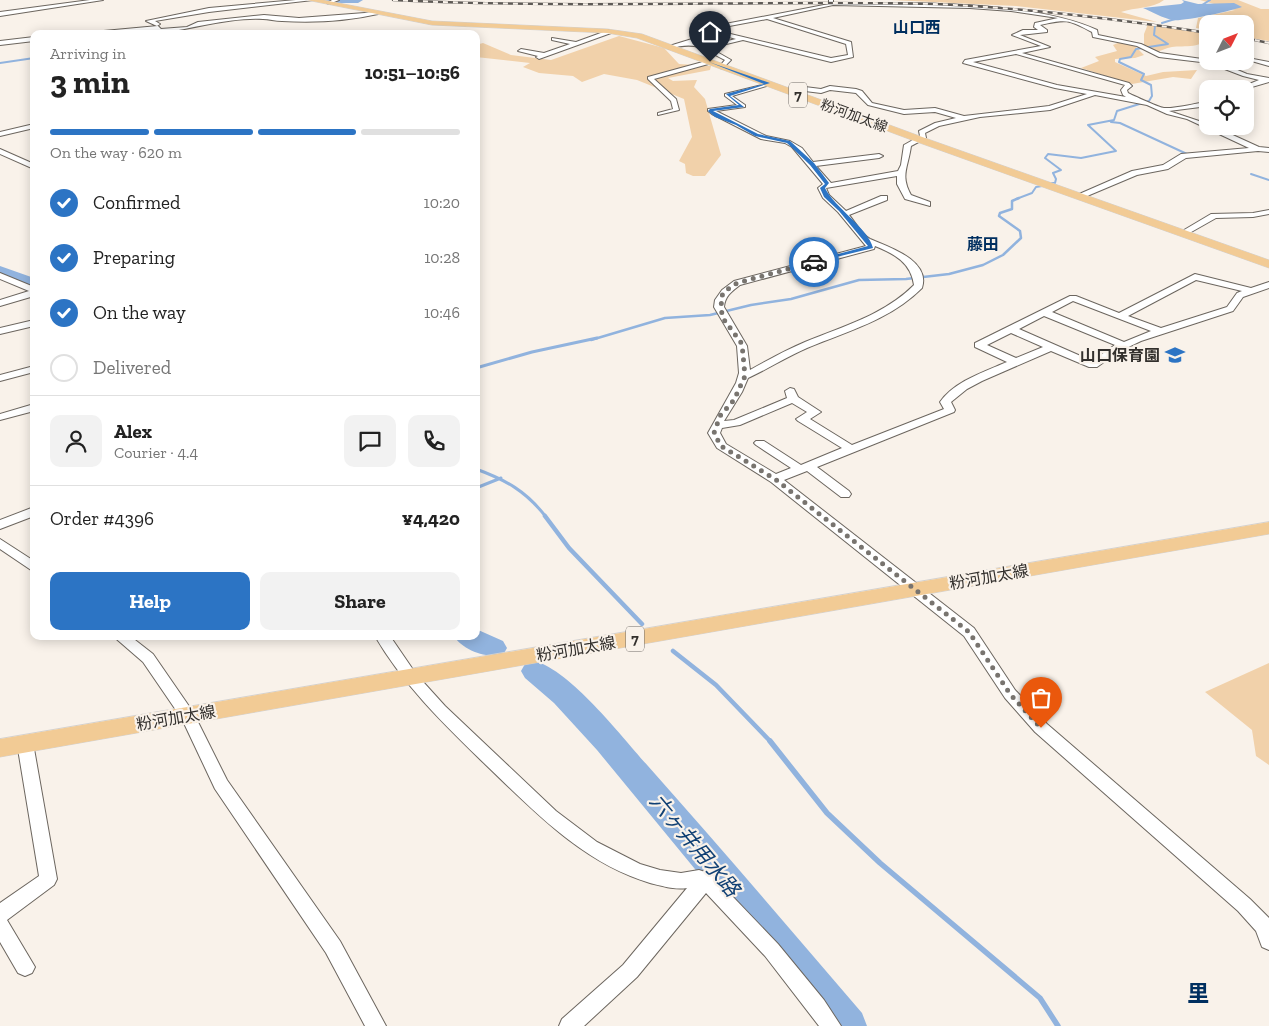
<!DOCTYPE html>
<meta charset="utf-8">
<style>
:root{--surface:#fff;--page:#f2f2f2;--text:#222;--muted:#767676;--line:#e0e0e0;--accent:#2c74c4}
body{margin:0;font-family:"Zilla Slab","Noto Sans JP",serif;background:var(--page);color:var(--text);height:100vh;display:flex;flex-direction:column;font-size:19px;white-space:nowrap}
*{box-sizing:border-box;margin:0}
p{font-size:16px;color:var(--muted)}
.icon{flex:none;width:28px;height:28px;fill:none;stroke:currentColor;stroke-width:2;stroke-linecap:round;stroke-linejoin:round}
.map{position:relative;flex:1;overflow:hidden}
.details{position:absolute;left:30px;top:30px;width:450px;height:610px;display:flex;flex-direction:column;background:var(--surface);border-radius:10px;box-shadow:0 2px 12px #0003}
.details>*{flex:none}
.needle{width:32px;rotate:48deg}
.buttons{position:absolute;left:1199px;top:15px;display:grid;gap:10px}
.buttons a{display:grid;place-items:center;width:55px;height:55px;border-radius:10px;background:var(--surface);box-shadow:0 2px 12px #0003;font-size:25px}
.pin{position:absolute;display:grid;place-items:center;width:42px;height:42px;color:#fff;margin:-51px -21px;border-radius:50% 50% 50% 0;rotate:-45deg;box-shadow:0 0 5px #0007}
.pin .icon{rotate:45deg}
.courier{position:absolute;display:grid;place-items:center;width:50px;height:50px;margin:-25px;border:4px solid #2c74c4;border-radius:50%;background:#fff;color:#222;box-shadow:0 1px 6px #0007}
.summary em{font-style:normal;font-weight:800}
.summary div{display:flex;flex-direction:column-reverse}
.summary{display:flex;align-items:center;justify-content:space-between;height:85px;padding:0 20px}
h1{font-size:32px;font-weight:800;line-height:38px}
.bar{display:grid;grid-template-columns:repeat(4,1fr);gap:8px 5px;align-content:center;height:60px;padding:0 20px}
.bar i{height:6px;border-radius:4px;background:var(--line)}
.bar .current{background:var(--accent)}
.bar p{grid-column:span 4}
.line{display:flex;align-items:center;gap:12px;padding:0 20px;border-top:1px solid var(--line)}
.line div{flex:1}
.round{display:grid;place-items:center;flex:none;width:52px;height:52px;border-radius:10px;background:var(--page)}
ol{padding:0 20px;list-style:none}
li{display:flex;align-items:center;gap:15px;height:55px}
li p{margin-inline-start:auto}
li .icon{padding:5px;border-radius:50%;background:var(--accent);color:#fff;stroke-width:4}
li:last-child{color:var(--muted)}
li i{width:28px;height:28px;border:2px solid var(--line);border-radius:50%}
.cta{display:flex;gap:10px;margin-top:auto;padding:10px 20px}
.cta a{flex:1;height:58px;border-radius:10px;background:var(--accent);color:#fff;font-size:20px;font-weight:800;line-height:58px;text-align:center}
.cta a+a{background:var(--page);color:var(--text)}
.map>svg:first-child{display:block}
</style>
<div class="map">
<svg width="1269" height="1026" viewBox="0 0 1269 1026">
<rect width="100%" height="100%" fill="#f9f2ea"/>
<!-- green -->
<path fill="#f1d1aa" d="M 891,0 L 1164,0 C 1152,9 1135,7 1121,12 L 1157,22 L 1016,6 Z
M 1200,0 L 1238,0 L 1261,9 L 1269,9 L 1269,41 L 1245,37 L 1245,24 L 1208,24 L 1207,30 L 1196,28 L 1198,18 L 1235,10 Z
M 1148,24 L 1207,34 C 1206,50 1183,45 1172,47 C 1166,48 1161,51 1156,52 L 1144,46 L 1144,34 Z
M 619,36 L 664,48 L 679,64 L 711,66 L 710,70 L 668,78 L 673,81 L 697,80 L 694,87 L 705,99 L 721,155 L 705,176 L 693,176 L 686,173 L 685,164 L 679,161 L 692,137 L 684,99 L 637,80 L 604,74 L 582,82 L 573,76 L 539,73 L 523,67 L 530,63 L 476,57 L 476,45 L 483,43 L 511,55 L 551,60 Z
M 1120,42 L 1135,46 L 1144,55 L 1135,58 L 1115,59 L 1115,62 L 1146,76 L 1163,72 L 1197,70 L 1191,79 L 1173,77 L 1132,84 L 1081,68 L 1099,61 L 1095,57 L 1117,51 L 1113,45 Z
M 1269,663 L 1269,765 L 1256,756 L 1252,730 L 1205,692 Z"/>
<!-- water -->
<path fill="#91b3de" d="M 1182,0 L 1198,4 L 1234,3 L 1242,7 C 1231,11 1182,22 1172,20 C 1163,18 1152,12 1143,8 L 1181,4 L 1184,2 Z"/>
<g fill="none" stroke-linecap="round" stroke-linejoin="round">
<!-- stream-far4 -->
<path stroke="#91b3de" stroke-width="2" d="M 1199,7 L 1210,0
M 1162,23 L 1175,19
M 0,63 L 34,58
M 1111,122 L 1120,123 L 1187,154
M 1251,174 L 1269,180
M 1050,183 L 1055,183 L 1056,179 L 1053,173 L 1061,170 L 1045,158 L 1048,154 L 1081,158 L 1116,151 L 1088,125 L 1114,120 L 1117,111 L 1149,101 L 1152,96 L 1151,85 L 1141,80 L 1144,74 L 1119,62 L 1120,59 L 1131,57 L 1136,49 L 1168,44 L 1154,35 L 1155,26
M 1016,199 L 1032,193 L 1036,187 L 1042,186"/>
<!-- stream-far3 -->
<path stroke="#91b3de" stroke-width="2.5" d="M 591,340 L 665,318 L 710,315 L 751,305 L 791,299 L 859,280 L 906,279 L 949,274 L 983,265 L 1003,255 L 1021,238 L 1020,231 L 999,216 L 1000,213 L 1012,209 L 1012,201 L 1019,198"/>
<!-- stream-far2 -->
<path stroke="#91b3de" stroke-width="3" d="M 476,368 L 532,352 L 597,338
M 476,469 C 506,480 526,491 546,517
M 476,488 L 501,478"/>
<!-- stream-far1 -->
<path stroke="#91b3de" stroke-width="4.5" d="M 545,516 L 569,548 L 642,624
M 673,651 L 716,685 L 771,742"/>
<!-- stream -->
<path stroke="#91b3de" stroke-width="5.5" d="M 770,741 L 827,813 L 880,863 L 1040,998 L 1058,1026"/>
<!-- river -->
<path fill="#91b3de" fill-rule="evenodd" d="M 319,0 L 363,0 L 358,3 L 324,3 Z
M 0,266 L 34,278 L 34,289 L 0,277 Z
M 476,629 L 503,641 L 507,648 L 503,655 C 488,659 462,650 454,636 L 476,636 Z
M 535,661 C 572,672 621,736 648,766 C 720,847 791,930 862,1013 L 867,1026 L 824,1026 L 597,750 L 554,703 L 525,678 L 521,671 L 525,664 Z"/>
<defs>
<path id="minor" d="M 90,0 L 103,0 L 0,16 L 0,12 Z
M 296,0 L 313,0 L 209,12 L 155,21 L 160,24 L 157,26 L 146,21 L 209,8 Z
M 332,0 L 339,0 L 329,4 L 327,3 Z
M 829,0 L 833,0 L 833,3 C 908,3 1032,0 1097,30 L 1098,35 L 1141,44 L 1160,53 L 1216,61 L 1247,74 L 1269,78 L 1269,82 L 1245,89 L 1237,89 L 1259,80 L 1243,76 L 1209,63 L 1159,57 L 1137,46 L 1093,37 L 1092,32 C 1068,19 1066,19 1040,25 L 1047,30 L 1047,32 L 1020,35 L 1050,47 L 1022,53 L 1129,83 L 1132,86 L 1127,90 L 1128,93 C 1132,95 1160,108 1164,108 C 1174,109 1197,103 1208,102 L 1208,106 L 1169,111 L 1208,124 L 1208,126 L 1213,126 L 1259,147 L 1269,148 L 1269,152 L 1258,151 L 1186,158 L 1168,169 L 1137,175 L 1080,199 L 1076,197 L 1077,195 L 1132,171 L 1163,165 L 1181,154 L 1249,148 L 1187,119 L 1167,114 L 1147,105 L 1095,95 L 1050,110 L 980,117 L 939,126 L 925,133 L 926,138 L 911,146 C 908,168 900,175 911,195 L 930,202 L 930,206 L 905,199 L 897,184 L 897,176 L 826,188 L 829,195 L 846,211 L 881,196 L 887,196 L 887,200 L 849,215 C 855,222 862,235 870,239 C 888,247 931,260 922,288 C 890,320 848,331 807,348 C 786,357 768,369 748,378 L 742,392 L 724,421 L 734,420 L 787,398 L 785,391 L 790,388 L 794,389 L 798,397 L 821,412 L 810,419 L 852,445 L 944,409 L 940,402 C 955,381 984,372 1007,362 L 975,347 L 975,343 L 1070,296 L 1076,296 L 1119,313 L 1195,274 L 1251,288 L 1269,282 L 1269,288 L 1243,297 L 1233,311 L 1141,341 L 1118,352 L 1097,367 L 1089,367 L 1051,351 L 982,381 L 967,389 L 951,402 L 955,410 L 954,412 L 817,467 L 849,491 L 851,494 L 849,497 L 841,497 L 807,471 L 784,480 L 974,628 L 1015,690 L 1047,724 L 1250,899 L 1269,918 L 1269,950 L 1262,947 L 1256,931 L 1238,911 L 1035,732 L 1005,698 L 964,636 L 771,482 L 717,448 L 708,433 L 736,383 L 739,373 L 737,346 L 714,307 L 715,300 L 722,290 L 734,281 L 866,246 L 838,212 L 823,198 L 818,188 L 823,184 L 792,147 L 785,143 L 761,139 L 712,114 L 708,111 L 708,109 L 737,105 L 725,96 L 725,94 L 770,83 L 770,85 L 732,96 L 745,105 L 745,107 L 716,111 L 766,136 L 790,141 L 802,148 L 813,162 L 879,154 L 883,156 L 879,158 L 816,166 L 831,183 L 898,171 L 901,165 L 904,145 L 920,136 L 919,131 L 935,123 L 956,118 L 935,112 L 904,114 L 868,105 L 856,93 L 830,90 L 821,93 L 805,91 L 791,95 L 789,92 L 805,87 L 821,89 L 830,86 L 856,89 L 862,91 L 872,103 L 904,110 L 935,108 L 964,116 L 1049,106 L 1087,94 L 1055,88 L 963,63 L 965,60 L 1041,46 L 1012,35 L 1023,30 L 1038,30 L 1034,27 L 1035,23 L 1058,18 L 1011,11 L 970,8 L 833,5 L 773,18 L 851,42 L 853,57 L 831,62 L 743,40 L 710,48 L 731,60 L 722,69 L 719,67 L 725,60 C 701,48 696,41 669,49 L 666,47 L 705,35 L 720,25 L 829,4 ZM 767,19 L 846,44 L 848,55 L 831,58 L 718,31 L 724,27 ZM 715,33 L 736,39 L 706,46 L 693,42 ZM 1016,54 L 1125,85 L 1121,90 L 1123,95 L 1126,97 L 1057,85 L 973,62 ZM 875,246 C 895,254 911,263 914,285 C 884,315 844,326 805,342 C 786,350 768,360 750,370 L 747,346 L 724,307 C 725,296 731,292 740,285 L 874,249 ZM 1196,280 L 1242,291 L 1237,293 L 1227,307 L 1161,328 L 1128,316 ZM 1073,301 L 1151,331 L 1124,342 L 1052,312 ZM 1044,316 L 1115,345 L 1092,361 L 1019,329 ZM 1011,333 L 1043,347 L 1016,358 L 987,345 ZM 792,403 L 807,412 L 796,419 L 798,421 L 842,448 L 801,465 L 764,441 L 756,441 L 754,443 L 756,445 L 791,468 L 776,474 L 726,444 L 720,433 L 722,428 L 740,425 Z
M 378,12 L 378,14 C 347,21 313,23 282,21 C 275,21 269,19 263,19 C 231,17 192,29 160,33 L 156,30 L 71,34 L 158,26 L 161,29 L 187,27 L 198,22 L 264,15 L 299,18 Z
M 609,30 L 611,33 L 539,59 L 536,57 L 538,56 L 518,51 L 521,49 L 544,53 L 570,44 L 552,40 L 552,38 L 576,42 Z
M 34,37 L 34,41 L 0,45 L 0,41 Z
M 1248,58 L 1269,62 L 1269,66 L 1248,60 Z
M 710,60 L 712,63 L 654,79 L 676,99 L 679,110 L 658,115 L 658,113 L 673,109 L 671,101 L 648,79 L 648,77 Z
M 34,124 L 34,128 L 0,136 L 0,132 Z
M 0,149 L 34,164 L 34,169 L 0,154 Z
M 1269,210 L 1269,214 L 1253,217 L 1216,218 L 1186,235 L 1179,233 L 1211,214 L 1253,213 Z
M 0,273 L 34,287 L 34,296 L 0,306 L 0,300 L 29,291 L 0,279 Z
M 34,320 L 34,326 L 0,334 L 0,328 Z
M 34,366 L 34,372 L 0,381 L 0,375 Z
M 34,404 L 34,411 L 0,420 L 0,414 Z
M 34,507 L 34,516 L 0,529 L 0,520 Z
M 0,539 L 34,561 L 34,572 L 0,549 Z
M 113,636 L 130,636 L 153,654 L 193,712 L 227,780 L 340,941 L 386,1026 L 365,1026 L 326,953 L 215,789 L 182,719 L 143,662 Z
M 375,636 L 390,636 L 416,674 L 445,706 L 556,811 L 597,842 L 640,864 L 660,870 L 681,873 L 699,870 L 711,874 L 778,944 L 824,1000 L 841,1026 L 819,1026 L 765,956 L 706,893 L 637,977 L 584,1026 L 559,1026 L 562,1019 L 623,965 L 687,888 C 675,890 662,886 650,883 C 583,863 535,812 486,765 C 445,725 404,686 375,636 Z
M 25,737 L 31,739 L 33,743 L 57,879 L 54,885 L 7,920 L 35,967 L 32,973 L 25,976 L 18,973 L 0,942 L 0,903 L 39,876 L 17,743 L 19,739 Z"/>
<path id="primary" d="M 307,0 L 323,0 L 432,21 L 607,29 L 642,34 L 925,138 L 1269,260 L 1269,268 L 917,142 L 637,38 L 607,33 L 432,25 Z
M 1269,522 L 1269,534 L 0,757 L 0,739 Z"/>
</defs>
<!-- minor casing -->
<use href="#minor" stroke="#6c665f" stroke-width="2"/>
<!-- primary casing -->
<use href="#primary" stroke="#d2d1d1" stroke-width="1"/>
<!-- minor -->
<use href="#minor" fill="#fff" fill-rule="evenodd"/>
<!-- primary -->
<use href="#primary" fill="#f2cb95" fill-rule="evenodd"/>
<defs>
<path id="rail" d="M 393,0 C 574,9 754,0 935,4 C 1026,8 1117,19 1208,33
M 1245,38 L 1269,43"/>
</defs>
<!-- rail casing -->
<use href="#rail" stroke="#5e5a56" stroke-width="2.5"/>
<!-- rail -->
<use href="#rail" stroke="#f9f2ea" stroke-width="2" stroke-dasharray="5" stroke-linecap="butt"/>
</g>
<!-- route -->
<path fill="#2c74c4" d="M 709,62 L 770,83 L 730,96 L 744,107 L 713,111 L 758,134 L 790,141 L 814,163 L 829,183 L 825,188 C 834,207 869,229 873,248 L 812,263 L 812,261 L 868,246 L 839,211 L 824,197 L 820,188 L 825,184 L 810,165 L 787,143 L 755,136 L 736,125 L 715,117 L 708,111 L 710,109 L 739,105 L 726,94 L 764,84 Z"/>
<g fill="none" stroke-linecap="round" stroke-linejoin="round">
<!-- done -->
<path stroke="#78746f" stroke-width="5" stroke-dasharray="0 9" d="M 814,262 L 737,283 L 725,291 L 721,297 L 722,317 L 742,344 L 745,376 L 734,400 L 720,416 L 714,433 L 721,446 L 775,479 L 969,632 L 1010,694 L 1041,728"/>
</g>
<!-- icons -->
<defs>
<symbol id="school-bare" viewBox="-9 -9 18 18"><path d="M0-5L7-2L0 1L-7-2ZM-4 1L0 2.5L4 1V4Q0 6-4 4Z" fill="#2c74c4" stroke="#f9f2ea" stroke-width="2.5" paint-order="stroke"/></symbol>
</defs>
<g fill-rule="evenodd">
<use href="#school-bare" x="1161" y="341" width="28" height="28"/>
</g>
<g text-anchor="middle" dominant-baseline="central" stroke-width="4.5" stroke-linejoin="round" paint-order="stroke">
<!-- far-street labels -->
<g font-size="14" fill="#33302d" stroke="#f9f2ea">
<text transform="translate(854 116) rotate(20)">粉河加太線</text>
</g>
<!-- shield labels -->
<g fill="#f9f2ea" stroke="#6e6a66" stroke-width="1">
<rect x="789" y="82.5" width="18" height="25" rx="4"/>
<rect x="626" y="626.5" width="18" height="25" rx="4"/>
</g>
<g font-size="15" font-weight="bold" fill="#33302d">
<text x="798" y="95">7</text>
<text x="635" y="639">7</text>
</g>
<!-- far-quarter labels -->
<g font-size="16" font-weight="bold" fill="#002f60" stroke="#f9f2ea">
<text x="917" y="27">山口西</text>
<text x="983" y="244">藤田</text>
</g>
<!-- poi labels -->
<g font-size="16" font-weight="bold" fill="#33302d" stroke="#f9f2ea" text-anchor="end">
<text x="1160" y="355">山口保育園</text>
</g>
<!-- street labels -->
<g font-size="16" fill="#33302d" stroke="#f9f2ea">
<text transform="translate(989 577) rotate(-10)">粉河加太線</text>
<text transform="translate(576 649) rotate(-10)">粉河加太線</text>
<text transform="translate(176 718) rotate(-10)">粉河加太線</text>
</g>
<!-- near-water labels -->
<g font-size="21" font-style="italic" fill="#104074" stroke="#f9f2ea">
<text transform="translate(695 845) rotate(50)">六ヶ井用水路</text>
</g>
<!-- near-quarter labels -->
<g font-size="22" font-weight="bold" fill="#002f60" stroke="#f9f2ea">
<text x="1198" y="993">里</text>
</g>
</g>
</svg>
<div class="buttons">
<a><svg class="needle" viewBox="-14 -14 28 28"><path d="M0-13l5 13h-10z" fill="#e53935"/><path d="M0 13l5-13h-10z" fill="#767676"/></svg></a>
<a><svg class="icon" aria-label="locate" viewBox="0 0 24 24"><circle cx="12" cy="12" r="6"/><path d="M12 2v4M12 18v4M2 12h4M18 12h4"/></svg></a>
</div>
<div class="pin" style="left:1041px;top:728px;background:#ea580c"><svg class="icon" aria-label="bag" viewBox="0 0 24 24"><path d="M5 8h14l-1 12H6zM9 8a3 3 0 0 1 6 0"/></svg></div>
<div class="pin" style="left:710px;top:62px;background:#1f2937"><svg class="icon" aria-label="home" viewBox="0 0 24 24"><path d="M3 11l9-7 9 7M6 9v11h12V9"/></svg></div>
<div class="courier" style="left:814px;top:262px"><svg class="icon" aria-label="car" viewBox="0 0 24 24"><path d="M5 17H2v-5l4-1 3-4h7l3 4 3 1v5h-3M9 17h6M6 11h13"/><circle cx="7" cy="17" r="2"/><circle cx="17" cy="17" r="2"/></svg></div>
<section class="details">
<div class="summary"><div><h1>3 min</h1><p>Arriving in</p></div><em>10:51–10:56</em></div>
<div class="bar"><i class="current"></i><i class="current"></i><i class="current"></i><i></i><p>On the way · 620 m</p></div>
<ol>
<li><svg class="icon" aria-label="check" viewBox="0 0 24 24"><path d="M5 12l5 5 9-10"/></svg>Confirmed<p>10:20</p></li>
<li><svg class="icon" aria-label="check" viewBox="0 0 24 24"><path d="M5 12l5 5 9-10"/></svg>Preparing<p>10:28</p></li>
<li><svg class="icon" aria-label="check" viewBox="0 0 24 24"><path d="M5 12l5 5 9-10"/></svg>On the way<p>10:46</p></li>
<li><i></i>Delivered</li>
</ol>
<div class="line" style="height:90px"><a class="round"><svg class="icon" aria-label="person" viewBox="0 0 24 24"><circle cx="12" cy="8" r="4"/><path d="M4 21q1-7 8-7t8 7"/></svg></a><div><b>Alex</b><p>Courier · 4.4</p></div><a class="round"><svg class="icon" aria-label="chat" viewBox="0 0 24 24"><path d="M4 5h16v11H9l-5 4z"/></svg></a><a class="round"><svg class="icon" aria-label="phone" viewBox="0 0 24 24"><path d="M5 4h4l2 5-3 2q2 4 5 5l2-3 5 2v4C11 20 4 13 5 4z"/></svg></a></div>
<div class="line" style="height:65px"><div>Order #4396</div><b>¥4,420</b></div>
<div class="cta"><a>Help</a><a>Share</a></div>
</section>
</div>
